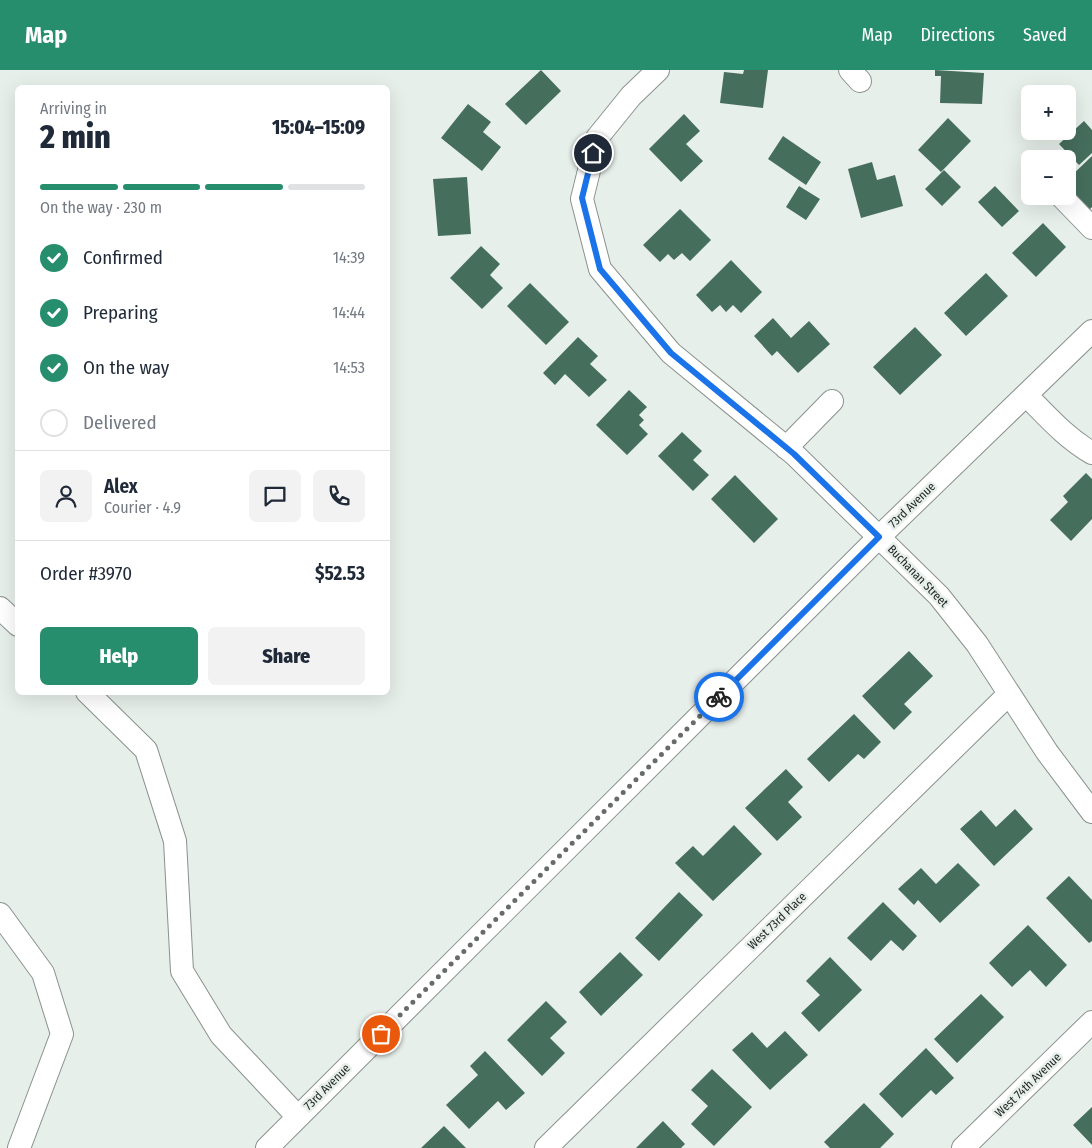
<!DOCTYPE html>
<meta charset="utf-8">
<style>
:root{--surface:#fff;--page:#f2f2f3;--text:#1f2937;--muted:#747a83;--line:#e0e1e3;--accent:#268e6c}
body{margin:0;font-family:"Fira Sans Condensed",sans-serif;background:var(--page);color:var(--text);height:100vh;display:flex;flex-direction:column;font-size:19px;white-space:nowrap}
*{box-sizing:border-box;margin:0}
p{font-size:16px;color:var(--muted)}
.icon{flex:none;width:28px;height:28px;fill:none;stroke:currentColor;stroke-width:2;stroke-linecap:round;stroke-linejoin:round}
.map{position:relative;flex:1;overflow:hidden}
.drawer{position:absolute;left:15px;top:15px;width:375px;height:610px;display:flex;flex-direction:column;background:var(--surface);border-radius:8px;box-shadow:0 5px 20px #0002}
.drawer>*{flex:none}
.tools{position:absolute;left:1021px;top:15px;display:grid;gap:10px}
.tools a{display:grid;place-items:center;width:55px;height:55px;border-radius:8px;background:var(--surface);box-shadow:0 5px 20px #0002;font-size:25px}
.pin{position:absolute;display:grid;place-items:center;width:42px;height:42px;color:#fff;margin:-21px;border:2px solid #fff;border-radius:50%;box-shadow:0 1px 5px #0007}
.courier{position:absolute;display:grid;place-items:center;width:50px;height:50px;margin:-25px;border:4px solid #1a73e8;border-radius:50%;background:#fff;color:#222;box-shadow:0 1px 6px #0007}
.overview em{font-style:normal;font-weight:800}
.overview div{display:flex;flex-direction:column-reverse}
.overview{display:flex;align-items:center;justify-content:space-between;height:85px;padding:0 25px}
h1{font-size:32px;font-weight:800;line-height:38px}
.bar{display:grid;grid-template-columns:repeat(4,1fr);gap:8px 5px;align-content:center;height:60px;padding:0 25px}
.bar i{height:6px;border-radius:4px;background:var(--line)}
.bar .current{background:var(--accent)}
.bar p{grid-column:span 4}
.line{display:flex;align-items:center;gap:12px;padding:0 25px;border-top:1px solid var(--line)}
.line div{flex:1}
.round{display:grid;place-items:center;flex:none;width:52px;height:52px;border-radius:8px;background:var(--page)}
ol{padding:0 25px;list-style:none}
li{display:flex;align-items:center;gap:15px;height:55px}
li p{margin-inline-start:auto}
li .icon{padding:5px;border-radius:50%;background:var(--accent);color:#fff;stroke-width:4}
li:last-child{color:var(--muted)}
li i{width:28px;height:28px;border:2px solid var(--line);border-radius:50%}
.primary-button{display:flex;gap:10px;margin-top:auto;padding:10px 25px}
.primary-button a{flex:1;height:58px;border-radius:8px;background:var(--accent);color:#fff;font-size:20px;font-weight:800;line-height:58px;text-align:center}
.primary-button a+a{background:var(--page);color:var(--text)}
header{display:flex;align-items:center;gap:30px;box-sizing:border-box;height:70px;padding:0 25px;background:var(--accent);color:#fff}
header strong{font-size:24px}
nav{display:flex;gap:28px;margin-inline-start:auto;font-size:18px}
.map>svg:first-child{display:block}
</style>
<header>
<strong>Map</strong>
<nav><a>Map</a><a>Directions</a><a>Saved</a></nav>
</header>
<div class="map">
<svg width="1092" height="1078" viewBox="0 0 1092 1078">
<rect width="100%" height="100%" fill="#e7efeb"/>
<!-- building -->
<path fill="#466e5d" d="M 541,0 L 561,21 L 526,55 L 505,34 Z
M 744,0 L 768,0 L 763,38 L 720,33 L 724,2 L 743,4 Z
M 935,0 L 984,3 L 982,34 L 940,33 L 941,6 L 935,6 Z
M 468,34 L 491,52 L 483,62 L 501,77 L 482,101 L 441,68 Z
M 684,44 L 700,61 L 686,74 L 703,91 L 681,112 L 649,79 Z
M 948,48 L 971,71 L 941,102 L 918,80 Z
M 1084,51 L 1092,60 L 1092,83 L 1079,95 L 1059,74 Z
M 783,66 L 821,92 L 806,115 L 768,89 Z
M 1092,86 L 1092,137 L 1089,140 L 1068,117 L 1068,109 Z
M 872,92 L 877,110 L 895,105 L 903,136 L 861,148 L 848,99 Z
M 944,100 L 961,117 L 942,136 L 925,119 Z
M 467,107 L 471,164 L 438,166 L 433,109 Z
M 799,116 L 820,129 L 806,150 L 786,137 Z
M 995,116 L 1019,141 L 1002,157 L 978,132 Z
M 680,139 L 711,170 L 690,191 L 682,183 L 674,190 L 668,184 L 660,192 L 643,175 Z
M 1043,153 L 1066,177 L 1036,207 L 1012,183 Z
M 481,176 L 500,194 L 490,205 L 503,218 L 482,239 L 450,208 Z
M 731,190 L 762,222 L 741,243 L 733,235 L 726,242 L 720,235 L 712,242 L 696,225 Z
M 986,203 L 1008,226 L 966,266 L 944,243 Z
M 530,213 L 569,252 L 546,275 L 507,236 Z
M 773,248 L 791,268 L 809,251 L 830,274 L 798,303 L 777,281 L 772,286 L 754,266 Z
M 915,257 L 942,285 L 900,325 L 873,297 Z
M 578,267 L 598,286 L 590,294 L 607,310 L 589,327 L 565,304 L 555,315 L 543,303 Z
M 629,320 L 647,337 L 639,345 L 644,350 L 639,355 L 648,364 L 627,385 L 596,355 Z
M 682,362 L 702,381 L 693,390 L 709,405 L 693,421 L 658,386 Z
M 1086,403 L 1092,409 L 1092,449 L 1071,471 L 1050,450 L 1068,432 L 1063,426 Z
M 735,405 L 778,449 L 754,473 L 711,429 Z
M 909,581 L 933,606 L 904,634 L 912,642 L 894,660 L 862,626 Z
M 854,644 L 881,672 L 864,689 L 858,684 L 829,712 L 807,689 Z
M 786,699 L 803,717 L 788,732 L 802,747 L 777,771 L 745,738 Z
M 1015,739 L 1033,759 L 994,796 L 960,759 L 981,740 L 996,757 Z
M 734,755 L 762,784 L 713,831 L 675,793 L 693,776 L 703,786 Z
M 958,793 L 980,815 L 940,853 L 918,830 L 914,835 L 898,819 L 921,798 L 936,814 Z
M 1069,806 L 1092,830 L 1092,871 L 1089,873 L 1046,828 Z
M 679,822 L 703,845 L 659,891 L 635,868 Z
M 883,832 L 917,866 L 903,881 L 891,870 L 871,891 L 847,868 Z
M 1028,855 L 1067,895 L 1046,917 L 1030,900 L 1012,917 L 989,893 Z
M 620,882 L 643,905 L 601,946 L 579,922 Z
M 830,887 L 862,920 L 819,962 L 801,943 L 820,925 L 806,911 Z
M 981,924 L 1004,947 L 957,993 L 934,969 Z
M 546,931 L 567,952 L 550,968 L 565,983 L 542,1006 L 507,970 Z
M 785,961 L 808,985 L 770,1020 L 732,980 L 752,962 L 767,978 Z
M 926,978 L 954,1008 L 936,1025 L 931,1020 L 902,1048 L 879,1024 Z
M 485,981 L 525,1023 L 506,1040 L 498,1031 L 469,1059 L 446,1035 L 478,1005 L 470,996 Z
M 712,999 L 752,1037 L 714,1076 L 691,1054 L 708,1036 L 691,1020 Z
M 864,1033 L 894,1064 L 880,1078 L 830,1078 L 824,1072 Z
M 1092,1037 L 1092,1075 L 1073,1055 Z
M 663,1051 L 685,1074 L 681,1078 L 636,1078 Z
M 444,1056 L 466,1078 L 421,1078 Z"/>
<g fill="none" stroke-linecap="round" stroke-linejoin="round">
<defs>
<path id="minor" d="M 658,0 L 631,26 L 597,68 L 582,129 L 600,199 L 671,283 L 794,384 L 939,526 L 977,574 L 1047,682 L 1092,742
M 850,0 L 860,11
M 1061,126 L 1092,158
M 1026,325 C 1047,346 1066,368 1092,383
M 786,378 L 832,331
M 0,538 L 18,555
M 87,622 L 146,680 L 175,771 L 182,901 L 221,965 L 298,1047
M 0,844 L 43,903 L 62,964 L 19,1078
M 267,1078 L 879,467 L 1092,261
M 546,1078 L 1009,624
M 963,1078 L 1092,952"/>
</defs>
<!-- minor casing -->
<use href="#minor" stroke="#8a928e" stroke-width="24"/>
<!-- minor -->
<use href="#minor" stroke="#fff" stroke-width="22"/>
</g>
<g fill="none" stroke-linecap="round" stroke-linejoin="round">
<!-- done -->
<path stroke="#676c69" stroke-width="5" stroke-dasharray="0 9" d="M 381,964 L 719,627"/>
<!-- route -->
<path stroke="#1a73e8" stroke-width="6" d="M 593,83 L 582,128 L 600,199 L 671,283 L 794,384 L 879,467 L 719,627"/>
</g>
<g text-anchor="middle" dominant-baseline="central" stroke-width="5" stroke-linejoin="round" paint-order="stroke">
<!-- street labels -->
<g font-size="12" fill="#222523" stroke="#e7efeb">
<text transform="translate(912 435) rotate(-44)">73rd Avenue</text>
<text transform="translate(918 506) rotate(46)">Buchanan Street</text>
<text transform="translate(777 851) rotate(-44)">West 73rd Place</text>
<text transform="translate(1028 1015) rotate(-44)">West 74th Avenue</text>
<text transform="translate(327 1017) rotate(-45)">73rd Avenue</text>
</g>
</g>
</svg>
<div class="tools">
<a>+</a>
<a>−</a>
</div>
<div class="pin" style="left:381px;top:964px;background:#ea580c"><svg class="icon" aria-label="bag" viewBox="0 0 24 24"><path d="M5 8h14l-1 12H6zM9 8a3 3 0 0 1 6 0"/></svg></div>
<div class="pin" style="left:593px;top:83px;background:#1f2937"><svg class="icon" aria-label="home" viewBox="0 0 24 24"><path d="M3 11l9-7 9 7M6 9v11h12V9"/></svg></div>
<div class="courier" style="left:719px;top:627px"><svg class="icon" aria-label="bike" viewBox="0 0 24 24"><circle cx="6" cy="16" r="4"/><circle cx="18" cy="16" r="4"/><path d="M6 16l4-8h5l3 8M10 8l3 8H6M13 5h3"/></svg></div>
<section class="drawer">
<div class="overview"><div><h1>2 min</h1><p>Arriving in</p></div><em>15:04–15:09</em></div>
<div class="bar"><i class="current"></i><i class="current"></i><i class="current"></i><i></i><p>On the way · 230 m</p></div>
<ol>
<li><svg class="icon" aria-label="check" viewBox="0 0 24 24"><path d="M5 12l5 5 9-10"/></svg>Confirmed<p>14:39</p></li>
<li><svg class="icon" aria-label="check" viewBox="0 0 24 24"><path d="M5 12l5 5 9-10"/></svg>Preparing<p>14:44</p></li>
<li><svg class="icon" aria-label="check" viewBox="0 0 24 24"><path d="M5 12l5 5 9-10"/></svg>On the way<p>14:53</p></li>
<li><i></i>Delivered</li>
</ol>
<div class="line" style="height:90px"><a class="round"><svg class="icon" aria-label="person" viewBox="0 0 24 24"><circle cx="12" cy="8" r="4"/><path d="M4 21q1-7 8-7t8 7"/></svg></a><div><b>Alex</b><p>Courier · 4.9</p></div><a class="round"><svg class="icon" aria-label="chat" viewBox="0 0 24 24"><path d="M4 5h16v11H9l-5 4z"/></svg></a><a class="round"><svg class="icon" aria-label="phone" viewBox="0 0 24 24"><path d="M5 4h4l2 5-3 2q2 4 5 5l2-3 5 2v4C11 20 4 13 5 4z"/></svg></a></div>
<div class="line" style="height:65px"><div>Order #3970</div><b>$52.53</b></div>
<div class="primary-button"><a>Help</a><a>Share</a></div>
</section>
</div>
